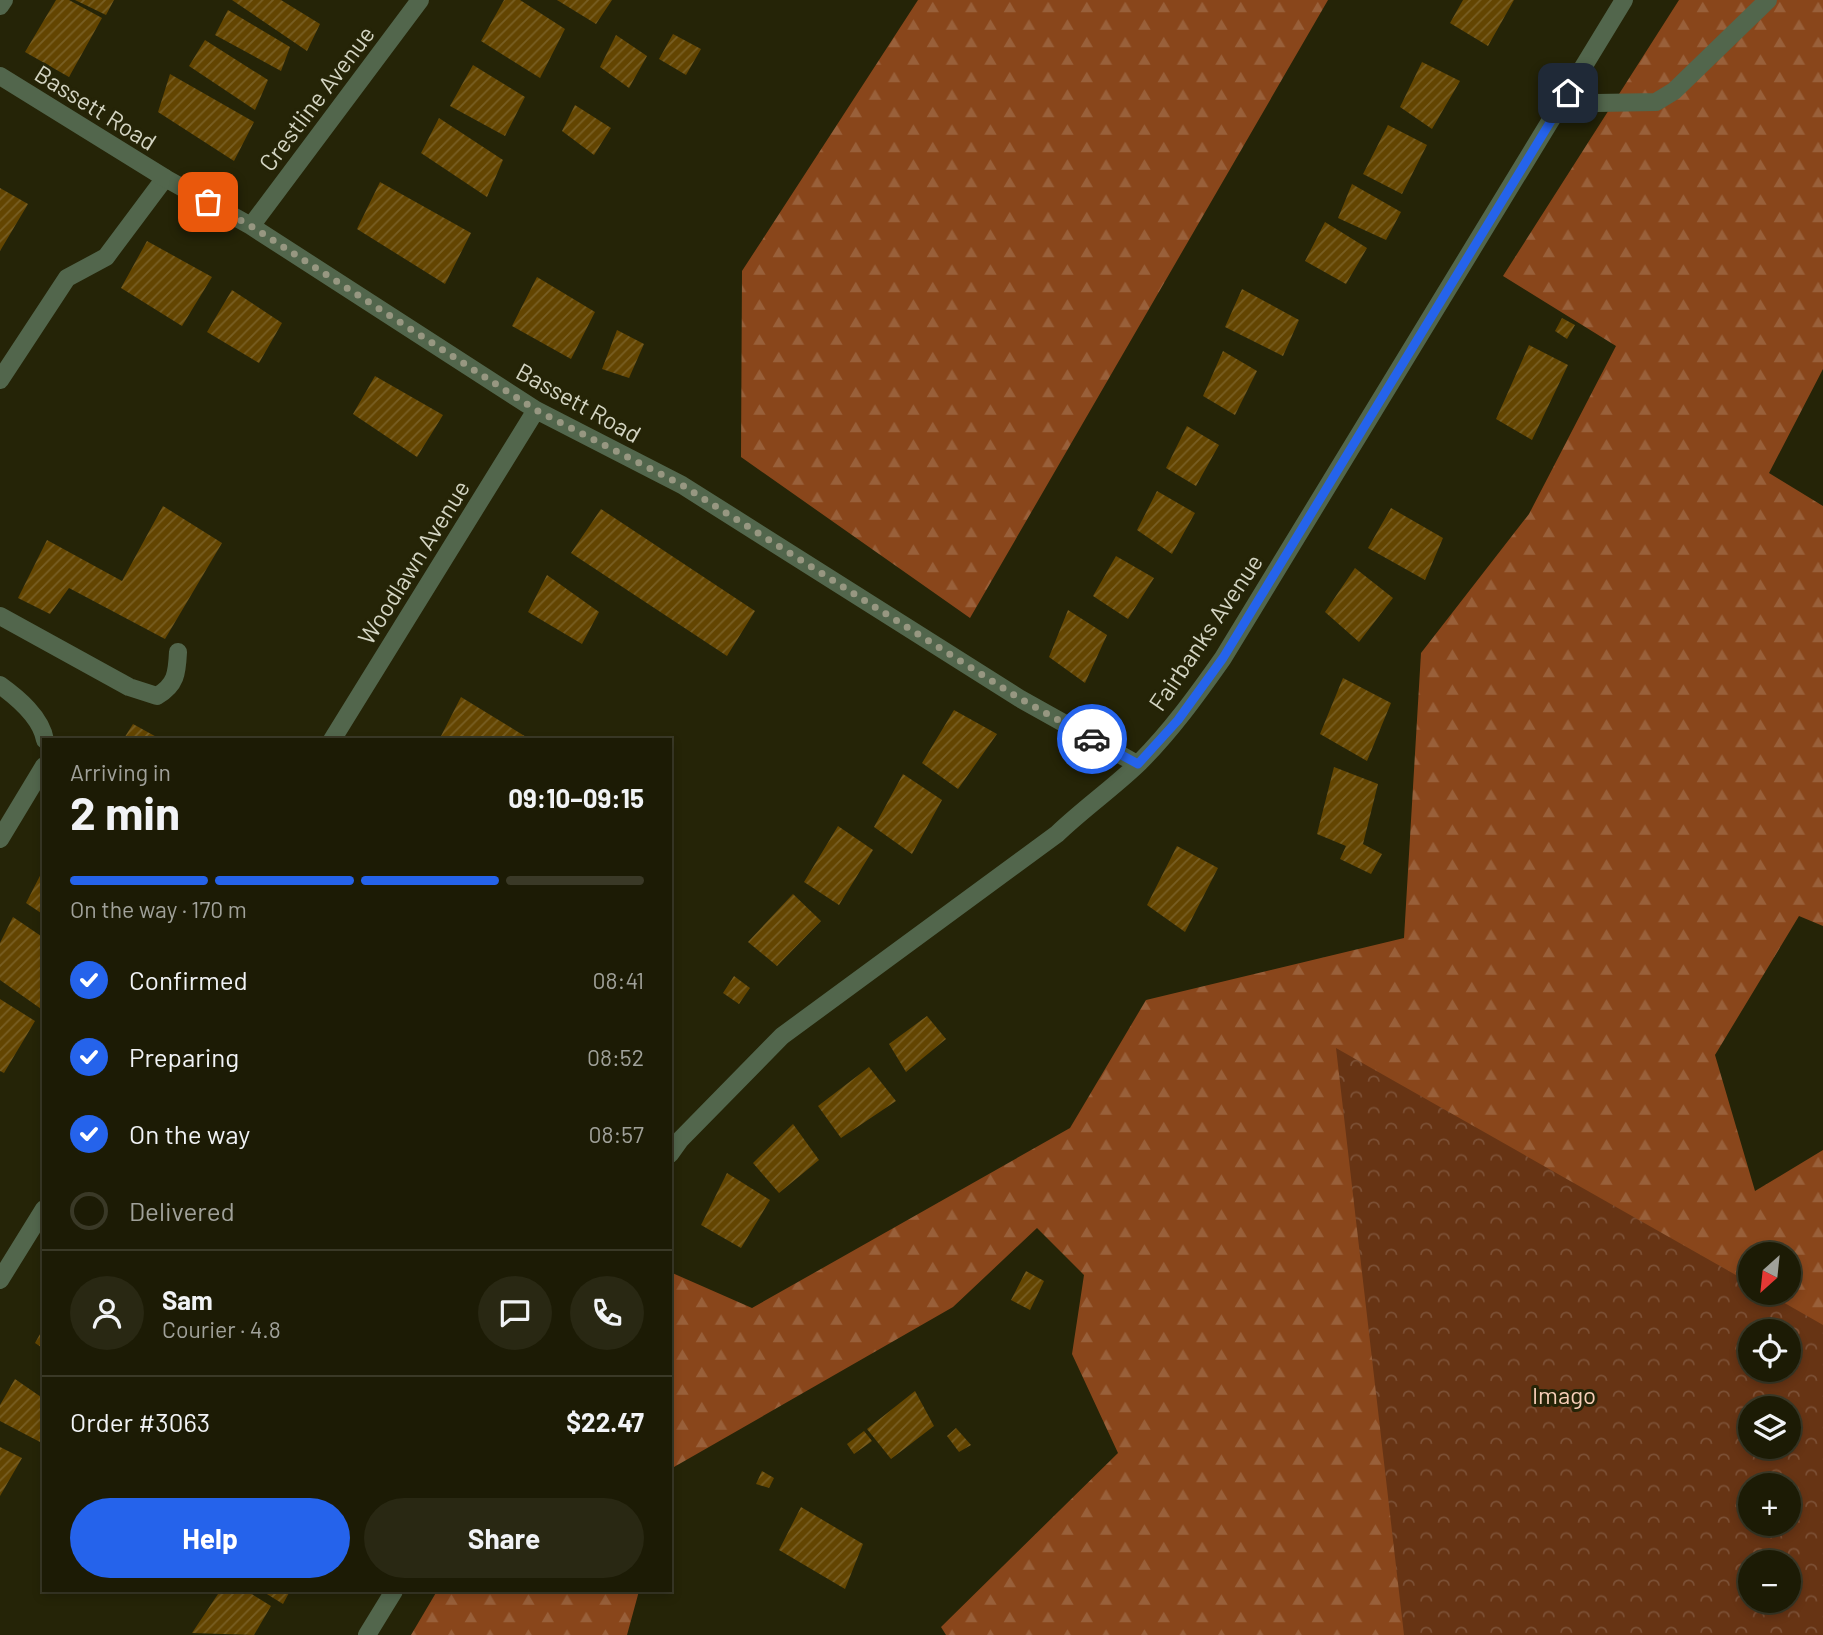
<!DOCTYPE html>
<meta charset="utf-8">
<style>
:root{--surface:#1c1b05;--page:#292813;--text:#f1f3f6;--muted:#a0a19a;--line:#3a3927;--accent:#2563eb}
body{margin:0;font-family:Barlow,sans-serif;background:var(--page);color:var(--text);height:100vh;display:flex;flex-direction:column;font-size:26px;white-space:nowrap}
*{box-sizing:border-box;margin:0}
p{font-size:23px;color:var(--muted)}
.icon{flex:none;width:38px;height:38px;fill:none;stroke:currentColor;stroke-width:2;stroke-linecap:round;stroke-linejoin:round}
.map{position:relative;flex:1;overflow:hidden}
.drawer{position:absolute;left:42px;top:738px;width:630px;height:854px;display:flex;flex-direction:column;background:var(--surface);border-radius:0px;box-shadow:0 4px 10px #0003,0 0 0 2px var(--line)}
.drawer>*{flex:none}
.needle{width:46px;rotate:207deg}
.controls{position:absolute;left:1738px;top:1242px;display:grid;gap:14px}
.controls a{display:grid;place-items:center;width:63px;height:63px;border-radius:50%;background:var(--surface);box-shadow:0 4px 10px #0003,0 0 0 2px var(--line);font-size:35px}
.pin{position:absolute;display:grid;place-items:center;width:60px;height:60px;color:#fff;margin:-30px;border-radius:14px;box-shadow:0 4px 10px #0006}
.courier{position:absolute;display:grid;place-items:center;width:70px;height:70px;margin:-35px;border:5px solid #2563eb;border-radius:50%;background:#fff;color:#222;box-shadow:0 2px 9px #0007}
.headline em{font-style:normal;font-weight:700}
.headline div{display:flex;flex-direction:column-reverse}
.headline{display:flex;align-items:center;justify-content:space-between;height:119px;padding:0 28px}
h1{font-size:46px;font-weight:700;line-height:52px}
.bar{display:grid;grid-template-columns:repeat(4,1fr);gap:10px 7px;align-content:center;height:84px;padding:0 28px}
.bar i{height:9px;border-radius:5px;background:var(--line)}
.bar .selected{background:var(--accent)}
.bar p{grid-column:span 4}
.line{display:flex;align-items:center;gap:18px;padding:0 28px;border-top:2px solid var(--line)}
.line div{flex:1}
.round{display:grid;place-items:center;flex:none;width:74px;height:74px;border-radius:37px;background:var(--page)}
ol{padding:0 28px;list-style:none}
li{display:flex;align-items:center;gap:21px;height:77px}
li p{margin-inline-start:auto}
li .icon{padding:7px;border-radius:50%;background:var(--accent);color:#fff;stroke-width:4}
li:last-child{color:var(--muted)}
li i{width:38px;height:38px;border:4px solid var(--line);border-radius:50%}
.cta{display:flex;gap:14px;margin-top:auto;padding:14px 28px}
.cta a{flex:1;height:80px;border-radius:42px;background:var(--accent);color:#fff;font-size:28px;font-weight:700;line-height:80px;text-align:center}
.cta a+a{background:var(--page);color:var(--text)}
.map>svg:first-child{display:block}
</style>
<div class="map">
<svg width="1823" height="1635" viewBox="0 0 1823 1635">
<defs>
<pattern id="forest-firs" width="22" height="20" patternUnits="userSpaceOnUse" patternTransform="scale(1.75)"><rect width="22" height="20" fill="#89461b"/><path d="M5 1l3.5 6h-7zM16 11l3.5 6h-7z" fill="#99603a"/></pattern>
<pattern id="park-crowns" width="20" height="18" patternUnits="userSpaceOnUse" patternTransform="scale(1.75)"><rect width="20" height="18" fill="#673414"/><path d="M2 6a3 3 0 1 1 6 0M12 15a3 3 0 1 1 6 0" fill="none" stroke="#7c5035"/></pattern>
<pattern id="building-hatch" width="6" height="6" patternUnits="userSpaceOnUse" patternTransform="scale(1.75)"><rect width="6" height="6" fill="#634501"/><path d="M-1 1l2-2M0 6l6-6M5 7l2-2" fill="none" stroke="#785f24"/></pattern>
</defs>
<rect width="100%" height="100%" fill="#252407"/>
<!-- forest -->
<path fill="url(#forest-firs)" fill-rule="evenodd" d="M 918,0 L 1328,0 L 970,618 L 741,457 L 742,271 Z
M 1679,0 L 1823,0 L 1823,369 L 1769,473 L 1823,506 L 1823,926 L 1799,916 L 1715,1055 L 1755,1191 L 1823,1150 L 1823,1635 L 946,1635 L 941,1627 L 1118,1453 L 1072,1354 L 1084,1275 L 1037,1228 L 953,1307 L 674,1467 L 670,1480 L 670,1272 L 752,1308 L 1070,1128 L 1146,1000 L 1404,938 L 1421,653 L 1529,514 L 1616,346 L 1503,276 ZM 1750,1255 L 1788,1255 L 1788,1293 L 1750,1293 ZM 1750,1332 L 1788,1332 L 1788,1370 L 1750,1370 ZM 1750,1409 L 1788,1409 L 1788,1447 L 1750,1447 ZM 1750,1486 L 1788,1486 L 1788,1524 L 1750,1524 ZM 1750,1563 L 1788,1563 L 1788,1601 L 1750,1601 Z
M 437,1591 L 639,1591 L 627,1635 L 411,1635 Z"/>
<!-- park -->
<path fill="url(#park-crowns)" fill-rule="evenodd" d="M 1336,1048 L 1750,1283 L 1750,1293 L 1767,1293 L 1823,1325 L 1823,1635 L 1404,1635 ZM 1750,1332 L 1788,1332 L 1788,1370 L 1750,1370 ZM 1750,1409 L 1788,1409 L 1788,1447 L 1750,1447 ZM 1750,1486 L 1788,1486 L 1788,1524 L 1750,1524 ZM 1750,1563 L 1788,1563 L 1788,1601 L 1750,1601 Z"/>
<!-- building -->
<path fill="url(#building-hatch)" d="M 56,0 L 69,0 L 102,18 L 69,77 L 25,52 Z
M 75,0 L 114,0 L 106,15 Z
M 232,0 L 281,0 L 320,24 L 307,51 Z
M 504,0 L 520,0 L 565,29 L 540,78 L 481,41 Z
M 557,0 L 612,0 L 596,24 Z
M 1463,0 L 1514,0 L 1488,46 L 1450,23 Z
M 228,10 L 290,47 L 281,71 L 215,35 Z
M 673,34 L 701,49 L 686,75 L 659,59 Z
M 616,35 L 647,56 L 629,88 L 600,67 Z
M 205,40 L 268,80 L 255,110 L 189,66 Z
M 1422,62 L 1460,81 L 1432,129 L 1400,107 Z
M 473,65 L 525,97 L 505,136 L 450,106 Z
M 170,74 L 254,122 L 234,161 L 158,112 Z
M 575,105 L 611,128 L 594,155 L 562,131 Z
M 439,118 L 503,160 L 487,197 L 421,153 Z
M 1388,125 L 1427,145 L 1402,194 L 1363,174 Z
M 380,182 L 471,233 L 445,284 L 357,229 Z
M 1352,184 L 1401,212 L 1386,240 L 1338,218 Z
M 0,188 L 28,204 L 0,251 Z
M 1325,222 L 1367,248 L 1346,284 L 1305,261 Z
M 147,241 L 212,277 L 182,326 L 121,288 Z
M 537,277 L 595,312 L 571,359 L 512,326 Z
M 1242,289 L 1299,320 L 1283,356 L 1225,327 Z
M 232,290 L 282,323 L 259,363 L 207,332 Z
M 1562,318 L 1575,325 L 1567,339 L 1555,331 Z
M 617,330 L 644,344 L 629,378 L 602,369 Z
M 1529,345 L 1568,365 L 1532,440 L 1496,419 Z
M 1223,351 L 1257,371 L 1235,415 L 1203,396 Z
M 375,376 L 443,415 L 417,457 L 353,414 Z
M 1187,426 L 1219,445 L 1196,486 L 1166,468 Z
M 1157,491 L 1195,513 L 1172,554 L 1137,530 Z
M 163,506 L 222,543 L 165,639 L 69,588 L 50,614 L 18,598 L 47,540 L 122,581 Z
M 1391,508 L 1443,538 L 1425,580 L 1368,548 Z
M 601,509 L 755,611 L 727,656 L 571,553 Z
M 1116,556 L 1154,578 L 1128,619 L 1093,596 Z
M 1355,568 L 1393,598 L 1359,642 L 1325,612 Z
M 547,575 L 599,612 L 582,644 L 528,612 Z
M 1068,610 L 1107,635 L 1085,683 L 1049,657 Z
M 1343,678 L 1391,703 L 1367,761 L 1320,734 Z
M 461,697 L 531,740 L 443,740 L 440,738 Z
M 954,710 L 997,734 L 958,789 L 922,763 Z
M 133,724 L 162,740 L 123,740 Z
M 1334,767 L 1378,784 L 1363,844 L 1382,854 L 1371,874 L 1340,859 L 1346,846 L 1317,834 Z
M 903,774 L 942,800 L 912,854 L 874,827 Z
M 838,826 L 873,850 L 839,905 L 804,882 Z
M 1177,846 L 1218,868 L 1185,932 L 1147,905 Z
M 44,868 L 44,915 L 26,903 Z
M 793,894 L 821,921 L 777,966 L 748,942 Z
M 13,917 L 44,938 L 44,1011 L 0,980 L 0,943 Z
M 734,976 L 750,988 L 739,1004 L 723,993 Z
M 0,999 L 35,1021 L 4,1073 L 0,1071 Z
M 927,1016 L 946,1039 L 906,1072 L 889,1044 Z
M 869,1067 L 896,1101 L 841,1138 L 818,1106 Z
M 793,1124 L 819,1160 L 779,1193 L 753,1163 Z
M 727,1173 L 770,1200 L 741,1248 L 701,1225 Z
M 1026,1271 L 1044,1281 L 1030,1310 L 1011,1300 Z
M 44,1327 L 44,1349 L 35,1343 Z
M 15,1379 L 44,1399 L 44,1435 L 40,1442 L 0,1421 L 0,1405 Z
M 915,1391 L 934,1426 L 891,1459 L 867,1429 Z
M 956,1428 L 971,1445 L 959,1452 L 947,1436 Z
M 864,1431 L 872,1441 L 854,1454 L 847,1444 Z
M 0,1447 L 22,1458 L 0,1496 Z
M 762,1471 L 774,1478 L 769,1488 L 756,1484 Z
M 801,1507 L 863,1544 L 845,1589 L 779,1550 Z
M 220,1591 L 247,1591 L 271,1606 L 254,1635 L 192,1633 Z
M 262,1591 L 290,1591 L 283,1604 Z"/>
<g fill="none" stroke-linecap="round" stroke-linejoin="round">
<!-- service -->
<path stroke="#52664c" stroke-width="18" d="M 1568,93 L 1597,103 L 1656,102 L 1674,91 L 1768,0
M 0,380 L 67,278 L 106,257 L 165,178
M 0,616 L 129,687 L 157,696 C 176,685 177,673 178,652
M 0,685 C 18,698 41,717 45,740
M 0,839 L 44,766"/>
<!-- minor -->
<path stroke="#52664c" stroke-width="18" d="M 0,76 L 165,178 L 251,226 L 536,410 L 682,485 L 1019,698 L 1137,764
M 251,226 L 420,0
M 332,740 L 536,410
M 670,1154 L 680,1140 L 782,1036 L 1057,834 C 1083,809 1113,788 1139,763 C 1171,731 1197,695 1223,658 L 1624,0
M 0,1280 L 44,1209
M 367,1635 L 394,1591"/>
<!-- tertiary -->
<path stroke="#52664c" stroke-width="18" d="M 0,6 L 4,0"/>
</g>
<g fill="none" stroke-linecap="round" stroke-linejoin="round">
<!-- done -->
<path stroke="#979781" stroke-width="7" stroke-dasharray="0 12.6" d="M 208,202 L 251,226 L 536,410 L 682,485 L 1019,698 L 1092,739"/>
<!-- route -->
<path stroke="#2563eb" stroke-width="9" d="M 1092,739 L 1138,764 L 1178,720 L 1223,658 L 1568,93"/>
</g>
<g text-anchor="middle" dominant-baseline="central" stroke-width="6" stroke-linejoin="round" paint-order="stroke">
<!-- street labels -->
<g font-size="24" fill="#d4d5c3" stroke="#252407">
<text transform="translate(316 98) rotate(-53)">Crestline Avenue</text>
<text transform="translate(96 107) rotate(32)">Bassett Road</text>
<text transform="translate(579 402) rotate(29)">Bassett Road</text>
<text transform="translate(413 562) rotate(-58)">Woodlawn Avenue</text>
<text transform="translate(1205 632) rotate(-56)">Fairbanks Avenue</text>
</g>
<!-- park labels -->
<g font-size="24" fill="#f7ceb8" stroke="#252407">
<text x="1564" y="1394">Imago</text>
</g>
</g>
</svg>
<div class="controls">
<a><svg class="needle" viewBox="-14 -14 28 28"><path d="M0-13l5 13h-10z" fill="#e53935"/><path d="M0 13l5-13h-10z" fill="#a0a19a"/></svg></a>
<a><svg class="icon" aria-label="locate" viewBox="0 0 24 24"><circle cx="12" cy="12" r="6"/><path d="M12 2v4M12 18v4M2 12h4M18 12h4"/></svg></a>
<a><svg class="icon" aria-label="layers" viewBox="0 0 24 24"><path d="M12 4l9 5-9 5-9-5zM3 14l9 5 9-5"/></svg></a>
<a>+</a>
<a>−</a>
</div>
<div class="pin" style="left:208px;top:202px;background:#ea580c"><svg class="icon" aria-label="bag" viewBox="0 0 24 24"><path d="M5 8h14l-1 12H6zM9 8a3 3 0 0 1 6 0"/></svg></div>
<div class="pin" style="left:1568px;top:93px;background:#1f2937"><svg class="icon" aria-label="home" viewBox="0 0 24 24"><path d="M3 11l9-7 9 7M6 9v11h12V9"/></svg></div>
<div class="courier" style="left:1092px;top:739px"><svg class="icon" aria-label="car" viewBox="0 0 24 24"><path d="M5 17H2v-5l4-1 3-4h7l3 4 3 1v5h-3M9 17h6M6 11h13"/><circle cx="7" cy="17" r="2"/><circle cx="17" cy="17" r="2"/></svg></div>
<section class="drawer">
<div class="headline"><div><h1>2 min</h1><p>Arriving in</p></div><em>09:10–09:15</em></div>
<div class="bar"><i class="selected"></i><i class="selected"></i><i class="selected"></i><i></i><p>On the way · 170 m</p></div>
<ol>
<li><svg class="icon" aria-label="check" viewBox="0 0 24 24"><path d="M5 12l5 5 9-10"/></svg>Confirmed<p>08:41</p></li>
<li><svg class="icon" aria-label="check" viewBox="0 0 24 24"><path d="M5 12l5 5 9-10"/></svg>Preparing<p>08:52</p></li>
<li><svg class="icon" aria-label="check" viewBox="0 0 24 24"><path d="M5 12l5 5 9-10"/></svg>On the way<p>08:57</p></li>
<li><i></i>Delivered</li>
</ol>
<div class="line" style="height:126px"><a class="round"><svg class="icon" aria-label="person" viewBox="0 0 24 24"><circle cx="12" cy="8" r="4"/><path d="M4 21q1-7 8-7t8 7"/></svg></a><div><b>Sam</b><p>Courier · 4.8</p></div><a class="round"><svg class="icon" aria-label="chat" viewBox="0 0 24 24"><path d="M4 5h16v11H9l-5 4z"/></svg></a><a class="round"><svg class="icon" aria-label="phone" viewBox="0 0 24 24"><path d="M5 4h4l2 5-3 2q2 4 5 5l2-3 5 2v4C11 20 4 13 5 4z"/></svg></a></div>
<div class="line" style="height:91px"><div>Order #3063</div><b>$22.47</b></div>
<div class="cta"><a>Help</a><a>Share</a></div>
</section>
</div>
